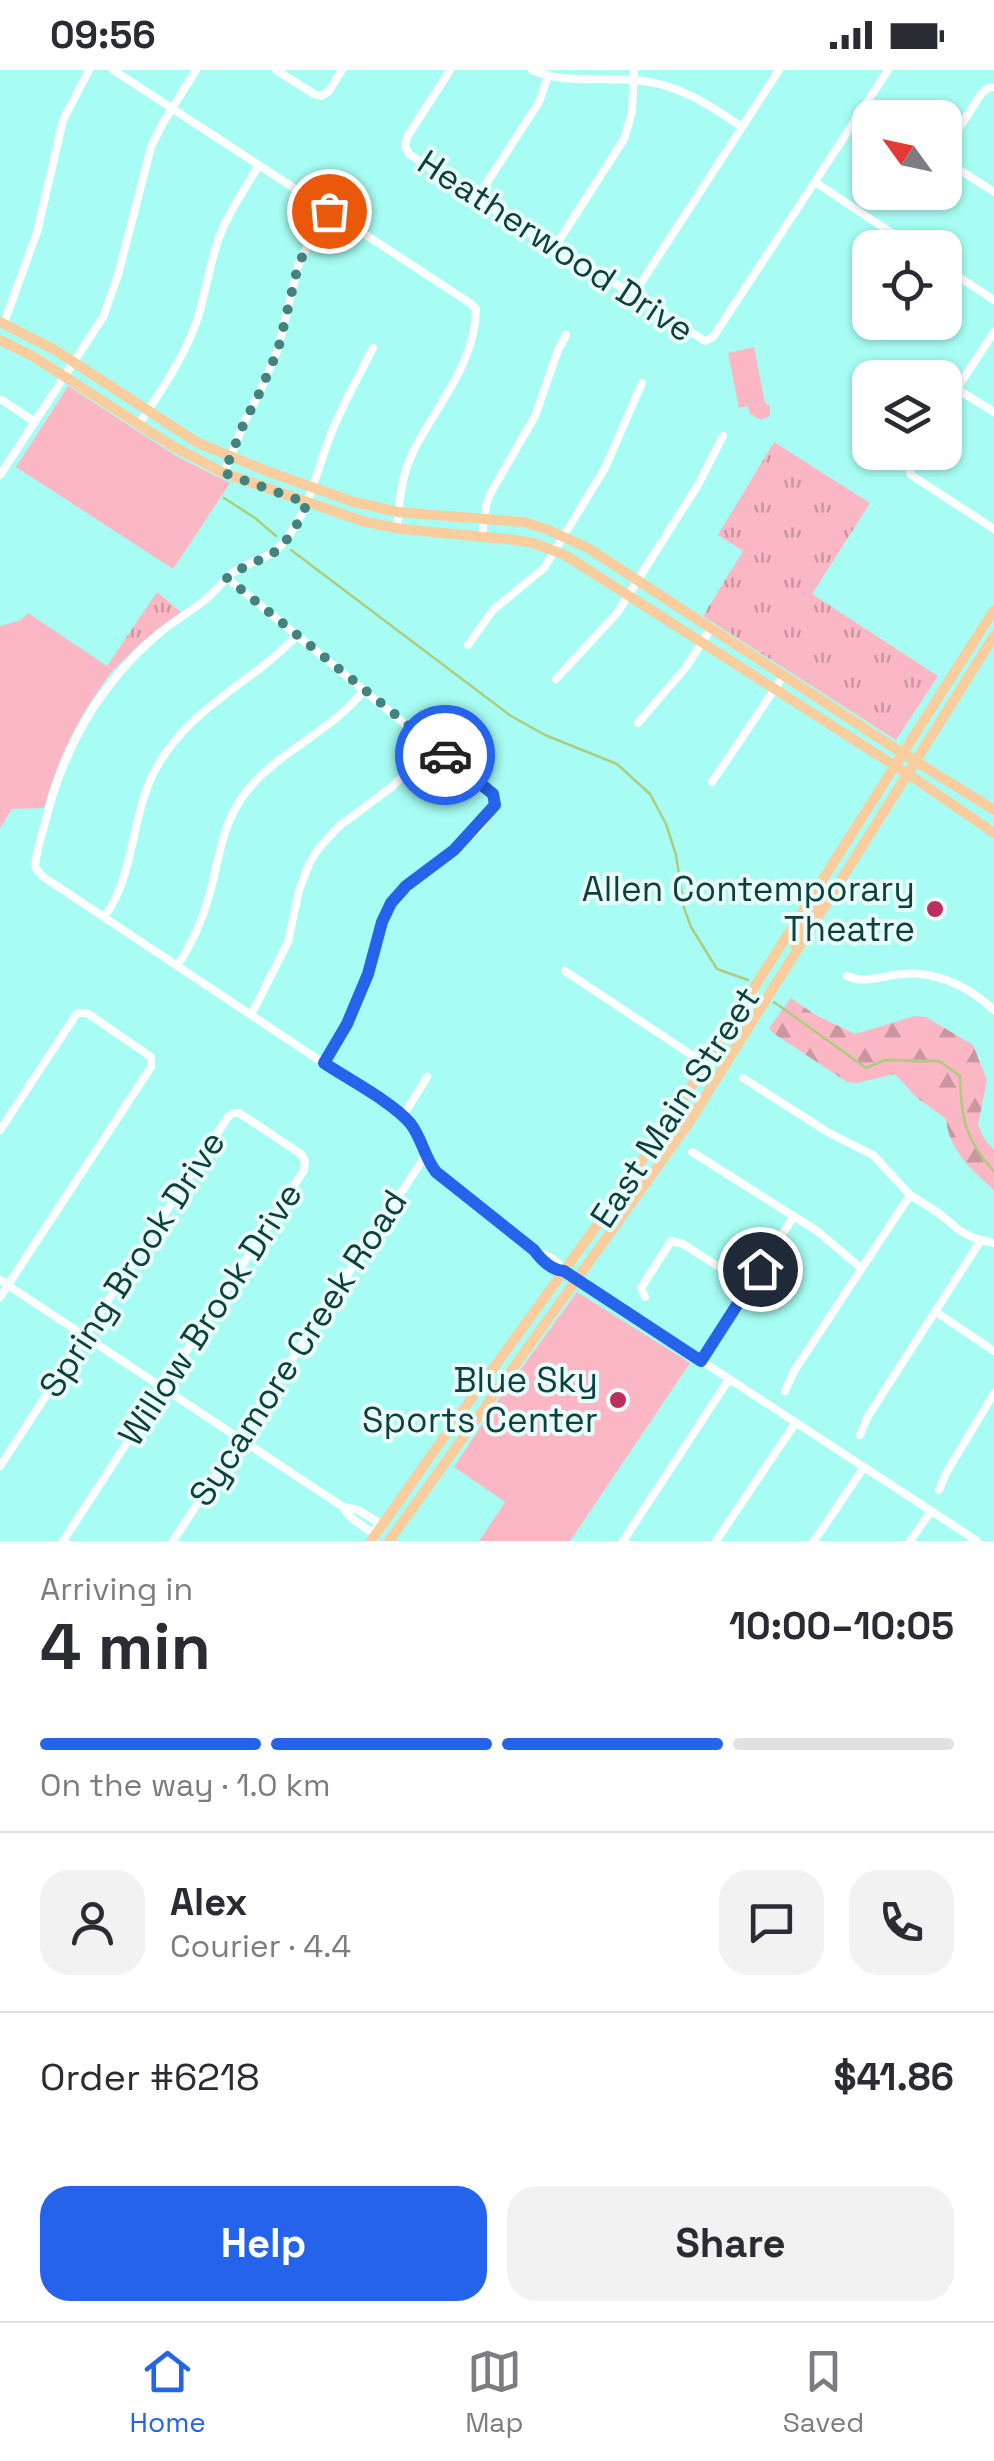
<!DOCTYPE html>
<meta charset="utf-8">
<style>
:root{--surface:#fff;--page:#f2f2f3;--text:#2b2b33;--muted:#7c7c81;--line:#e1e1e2;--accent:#2563eb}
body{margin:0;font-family:"Space Grotesk",sans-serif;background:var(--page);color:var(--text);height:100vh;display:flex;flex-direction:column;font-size:38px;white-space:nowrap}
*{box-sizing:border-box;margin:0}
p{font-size:32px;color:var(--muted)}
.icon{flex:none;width:55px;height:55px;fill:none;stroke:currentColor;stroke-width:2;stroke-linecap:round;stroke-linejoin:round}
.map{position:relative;height:1471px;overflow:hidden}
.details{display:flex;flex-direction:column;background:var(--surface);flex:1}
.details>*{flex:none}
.needle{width:65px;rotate:303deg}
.buttons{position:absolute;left:852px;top:30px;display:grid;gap:20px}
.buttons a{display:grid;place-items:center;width:110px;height:110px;border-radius:20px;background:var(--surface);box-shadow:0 2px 8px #0004;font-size:50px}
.pin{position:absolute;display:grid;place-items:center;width:85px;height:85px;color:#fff;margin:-42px;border:5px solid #fff;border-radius:50%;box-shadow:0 2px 10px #0007}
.courier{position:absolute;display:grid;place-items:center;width:100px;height:100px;margin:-50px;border:8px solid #2563eb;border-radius:50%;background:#fff;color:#222;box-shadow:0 2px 12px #0007}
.summary em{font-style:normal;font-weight:800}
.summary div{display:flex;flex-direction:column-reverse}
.summary{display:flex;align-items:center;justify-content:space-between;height:170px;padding:0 40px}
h1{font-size:65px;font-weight:800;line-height:75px}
.bar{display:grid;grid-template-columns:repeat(4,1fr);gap:15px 10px;align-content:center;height:120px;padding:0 40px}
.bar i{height:12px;border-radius:8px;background:var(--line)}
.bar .on{background:var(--accent)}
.bar p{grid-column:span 4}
.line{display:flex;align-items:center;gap:25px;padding:0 40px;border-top:2px solid var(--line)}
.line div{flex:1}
.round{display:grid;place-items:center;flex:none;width:105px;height:105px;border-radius:30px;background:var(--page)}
.action{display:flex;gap:20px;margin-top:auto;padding:20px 40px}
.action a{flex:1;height:115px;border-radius:30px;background:var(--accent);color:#fff;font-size:40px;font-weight:800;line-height:115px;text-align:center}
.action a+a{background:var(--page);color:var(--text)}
.status{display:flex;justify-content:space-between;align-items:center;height:70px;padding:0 50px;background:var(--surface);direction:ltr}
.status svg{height:28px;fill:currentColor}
.dock{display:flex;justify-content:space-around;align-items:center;height:140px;border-top:2px solid var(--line);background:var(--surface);font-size:28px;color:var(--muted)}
.dock a{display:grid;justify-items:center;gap:5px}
.dock .on{color:var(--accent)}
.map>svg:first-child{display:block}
</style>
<div class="status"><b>09:56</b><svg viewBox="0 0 49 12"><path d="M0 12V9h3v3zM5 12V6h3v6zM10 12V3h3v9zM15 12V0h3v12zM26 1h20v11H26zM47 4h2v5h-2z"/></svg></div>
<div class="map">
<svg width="994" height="1471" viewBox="0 0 994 1471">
<defs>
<pattern id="grass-tufts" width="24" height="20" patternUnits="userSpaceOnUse" patternTransform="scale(2.5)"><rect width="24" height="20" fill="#fcb7c4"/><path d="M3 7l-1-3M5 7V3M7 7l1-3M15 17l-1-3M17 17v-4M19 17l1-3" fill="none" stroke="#ca96a0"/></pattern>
<pattern id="forest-firs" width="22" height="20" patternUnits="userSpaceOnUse" patternTransform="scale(2.5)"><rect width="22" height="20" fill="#fcb7c4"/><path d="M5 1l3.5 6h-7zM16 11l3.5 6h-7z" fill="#ca96a0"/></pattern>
</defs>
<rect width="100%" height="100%" fill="#a7fdf3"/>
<!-- grass -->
<path fill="url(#grass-tufts)" d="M 774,372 L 870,433 L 812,524 L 938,606 L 896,670 L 703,546 L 743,481 L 718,465 Z
M 157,522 L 181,542 L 142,572 L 113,600 L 107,596 Z"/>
<!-- forest -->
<path fill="url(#forest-firs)" d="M 791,928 L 814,944 L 855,964 L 915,946 L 926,947 L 973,975 L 987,1010 L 978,1055 L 985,1070 L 994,1080 L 994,1120 C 972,1100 949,1081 946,1049 L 916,1027 L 895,1004 L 857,1013 L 847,1012 L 773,963 L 769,958 Z"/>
<!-- park -->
<path fill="#fcb7c4" d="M 754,277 L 765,333 L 770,336 L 770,346 L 761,350 L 750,344 L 748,336 L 739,338 L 728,283 Z
M 68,316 L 176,386 L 230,413 L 173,499 L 16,397 Z
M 28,543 L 113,600 C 79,645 59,684 44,738 L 12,739 L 0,758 L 0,556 L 21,550 Z
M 577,1222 L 690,1293 L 570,1471 L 479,1471 L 505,1432 L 454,1397 L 499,1329 Z"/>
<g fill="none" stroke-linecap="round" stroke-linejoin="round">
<!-- stream -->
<path stroke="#aecc7f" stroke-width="2.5" d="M 224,428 L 255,448 L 276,466
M 291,480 L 511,646 L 545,665 L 617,694 L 650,724 L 666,754 L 676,785 L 684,838 L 691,857 L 717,899 L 748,910
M 774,932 L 866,998 L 885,990 L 939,991 L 960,1006 C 961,1047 965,1071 994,1101"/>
<!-- minor -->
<path stroke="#fff" stroke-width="8" d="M 113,0 L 470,233 L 476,239 C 475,295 436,335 413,382 C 401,406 399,432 397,458
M 276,0 L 314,24 L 321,26 L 329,21 L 342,0
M 450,0 L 407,67 L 405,76 L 409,84 L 542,171 L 599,203 L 705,271 L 713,267 L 888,0
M 532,0 C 564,14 600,7 634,10 C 677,13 708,34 742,57
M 994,17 L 988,18 L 981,24 L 949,74 L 946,83 L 952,95 L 994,122
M 815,112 L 914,178
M 477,128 L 539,32 L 548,6
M 554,178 L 624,69 L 632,42 L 634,0
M 945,198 L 994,230
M 633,225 L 779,0
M 4,253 L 37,162 L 63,50 L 89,0
M 373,278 C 359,305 344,333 332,361 C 317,398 310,440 284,472 C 271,489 249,491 232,503 C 222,511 215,522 205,530 C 187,544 167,555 150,571 C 96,620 62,682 45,753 C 41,767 36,782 35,797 L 42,806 L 403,1046 C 420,1064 417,1077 429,1094 C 441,1109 456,1118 471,1129 C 490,1144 506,1162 526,1176 C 540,1185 555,1185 564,1201
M 957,319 L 994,342
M 2,330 L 35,352
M 945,337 L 994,262
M 139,354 C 160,322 183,289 196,253 C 205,226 209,197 218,170 C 228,143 244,120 259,95
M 915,382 L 908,393 L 911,405 L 994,459
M 224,403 L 244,353 L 259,324 L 278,279 L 298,196 L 311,168 L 329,141
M 0,405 L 103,247 L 118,205 L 151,77 L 164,51 L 196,0
M 482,465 L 486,435 L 490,424 L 535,346 L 558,280 L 566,265
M 227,508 L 495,728 C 495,760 419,800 398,824 C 379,845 378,876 368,902 C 356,934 343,964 324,993
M 468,575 L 493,540 L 544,498 L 605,398 L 642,313
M 556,609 L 617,543 L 699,413 L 723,366
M 638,653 L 686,597 L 712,557
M 712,712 L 784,605
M 104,847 C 134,808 131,747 154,702 C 179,654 221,628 263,596 C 275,587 286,576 298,565
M 177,896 C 192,874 202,851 209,826 C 218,795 221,760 239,732 C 269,684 329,665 364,620
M 565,901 L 705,994
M 847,906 C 863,913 876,908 893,905 C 931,898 967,915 994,940
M 251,945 L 288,872 L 299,820 L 310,792 L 318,779 L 338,757 L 393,716 L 433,675
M 743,1008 L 829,1063 L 873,1085 L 910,1125 L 940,1144 L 960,1161 L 974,1168 L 994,1173
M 403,1046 L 427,1007
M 0,1060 L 77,943 L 87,943 L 151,987 L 151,997 L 0,1227
M 692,1082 L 817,1161 L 861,1198
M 535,1181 C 542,1191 551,1200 564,1201 L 977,1471
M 0,1210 L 343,1437 L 349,1446 L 369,1461 L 379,1459
M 645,1227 L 641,1218 L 671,1171 L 683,1174 L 749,1216
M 936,1242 L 994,1281
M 701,1291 L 794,1146
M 785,1321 L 794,1301 L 910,1125
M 860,1365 L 868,1346 L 981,1170
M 0,1396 L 228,1047 L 233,1043 L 239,1043 L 301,1084 L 305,1091 L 304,1100 L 63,1471
M 939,1420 L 946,1403 L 994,1323
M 343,1437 L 358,1440 L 376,1451 L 379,1459
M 173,1471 L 425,1086
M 623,1471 L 729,1309
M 716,1471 L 796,1352
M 814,1471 L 864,1397
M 910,1471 L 931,1441"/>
<!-- major -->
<path stroke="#f9cd9e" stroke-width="10" d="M 0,252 L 55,280 L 198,373 L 269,402 L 354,432 L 398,442 L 523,452 L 546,459 L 588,478 L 896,679 L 994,740
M 0,270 L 34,287 L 174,377 L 224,403 L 365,452 L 402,459 L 515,470 L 533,473 L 565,485 L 914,708 L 994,763
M 795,875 L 800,860 L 824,823 L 825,817 L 821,811
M 371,1471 L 463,1340 L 608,1140 L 673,1045 L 994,540
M 389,1471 L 688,1054 L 994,566"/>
</g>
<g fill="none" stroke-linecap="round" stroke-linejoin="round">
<!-- done -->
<path stroke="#44837d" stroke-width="10" stroke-dasharray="0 18" d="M 329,141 L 311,168 L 298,196 L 278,280 L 259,324 L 244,353 L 224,403 L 307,433 C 300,451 287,475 270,485 C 255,493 240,497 227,508 L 445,685"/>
<!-- route -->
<path stroke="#2563eb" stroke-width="12" d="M 445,685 L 493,724 L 495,735 L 454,780 L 406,816 L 391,833 L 382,852 L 368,904 L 347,954 L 324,993 C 348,1009 392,1032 410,1053 C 422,1068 424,1087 436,1102 L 534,1180 C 542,1191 551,1200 564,1201 L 701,1291 L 760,1199"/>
</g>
<!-- markers -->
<g fill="#bc2e5e" stroke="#e9fdfa" stroke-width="4">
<circle cx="935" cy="839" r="10"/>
<circle cx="618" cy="1330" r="10"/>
</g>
<g text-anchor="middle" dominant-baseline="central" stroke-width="8" stroke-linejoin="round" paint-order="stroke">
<!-- street labels -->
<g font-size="35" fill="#0e413d" stroke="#e9fdfa">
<text transform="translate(556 176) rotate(33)">Heatherwood Drive</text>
<text transform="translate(675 1037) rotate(-57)">East Main Street</text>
<text transform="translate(132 1194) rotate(-57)">Spring Brook Drive</text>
<text transform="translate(210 1244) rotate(-57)">Willow Brook Drive</text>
<text transform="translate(298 1278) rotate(-57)">Sycamore Creek Road</text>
</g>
<!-- poi labels -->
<g font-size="35" fill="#0e413d" stroke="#e9fdfa" text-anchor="end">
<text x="915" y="819">Allen Contemporary<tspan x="915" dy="40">Theatre</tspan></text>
<text x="598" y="1310">Blue Sky<tspan x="598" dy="40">Sports Center</tspan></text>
</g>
</g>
</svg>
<div class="buttons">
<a><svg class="needle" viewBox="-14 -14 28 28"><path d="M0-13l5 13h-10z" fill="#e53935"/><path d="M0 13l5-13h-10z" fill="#7c7c81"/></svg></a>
<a><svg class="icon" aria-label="locate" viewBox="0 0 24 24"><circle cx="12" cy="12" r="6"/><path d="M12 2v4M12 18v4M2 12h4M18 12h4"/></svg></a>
<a><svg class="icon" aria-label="layers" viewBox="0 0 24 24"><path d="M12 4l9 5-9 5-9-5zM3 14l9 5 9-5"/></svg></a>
</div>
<div class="pin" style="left:329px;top:141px;background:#ea580c"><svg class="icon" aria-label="bag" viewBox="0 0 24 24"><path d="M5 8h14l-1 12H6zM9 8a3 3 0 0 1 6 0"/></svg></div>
<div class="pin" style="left:760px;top:1199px;background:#1f2937"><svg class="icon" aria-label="home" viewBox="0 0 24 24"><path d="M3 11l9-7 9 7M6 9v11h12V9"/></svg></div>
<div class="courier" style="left:445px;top:685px"><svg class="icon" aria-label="car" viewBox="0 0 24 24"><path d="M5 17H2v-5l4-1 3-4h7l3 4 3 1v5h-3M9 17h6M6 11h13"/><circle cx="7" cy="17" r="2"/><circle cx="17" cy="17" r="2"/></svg></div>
</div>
<section class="details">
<div class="summary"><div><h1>4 min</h1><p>Arriving in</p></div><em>10:00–10:05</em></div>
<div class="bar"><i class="on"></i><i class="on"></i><i class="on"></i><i></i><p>On the way · 1.0 km</p></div>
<div class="line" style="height:180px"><a class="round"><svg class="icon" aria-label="person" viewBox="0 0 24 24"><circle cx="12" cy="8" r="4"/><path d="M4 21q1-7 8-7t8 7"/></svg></a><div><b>Alex</b><p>Courier · 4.4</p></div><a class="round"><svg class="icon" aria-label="chat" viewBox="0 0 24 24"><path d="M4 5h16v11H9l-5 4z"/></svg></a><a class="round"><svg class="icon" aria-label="phone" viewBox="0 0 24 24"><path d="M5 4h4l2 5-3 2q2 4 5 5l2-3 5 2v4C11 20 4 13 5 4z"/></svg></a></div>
<div class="line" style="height:130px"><div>Order #6218</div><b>$41.86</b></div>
<div class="action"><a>Help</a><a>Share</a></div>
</section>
<nav class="dock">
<a class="on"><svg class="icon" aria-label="home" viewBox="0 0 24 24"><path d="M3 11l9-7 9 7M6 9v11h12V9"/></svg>Home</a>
<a><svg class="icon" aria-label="map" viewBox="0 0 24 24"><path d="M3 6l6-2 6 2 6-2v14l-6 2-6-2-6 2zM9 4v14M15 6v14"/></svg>Map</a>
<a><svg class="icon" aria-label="saved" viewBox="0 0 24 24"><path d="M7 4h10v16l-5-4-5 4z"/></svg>Saved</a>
</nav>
